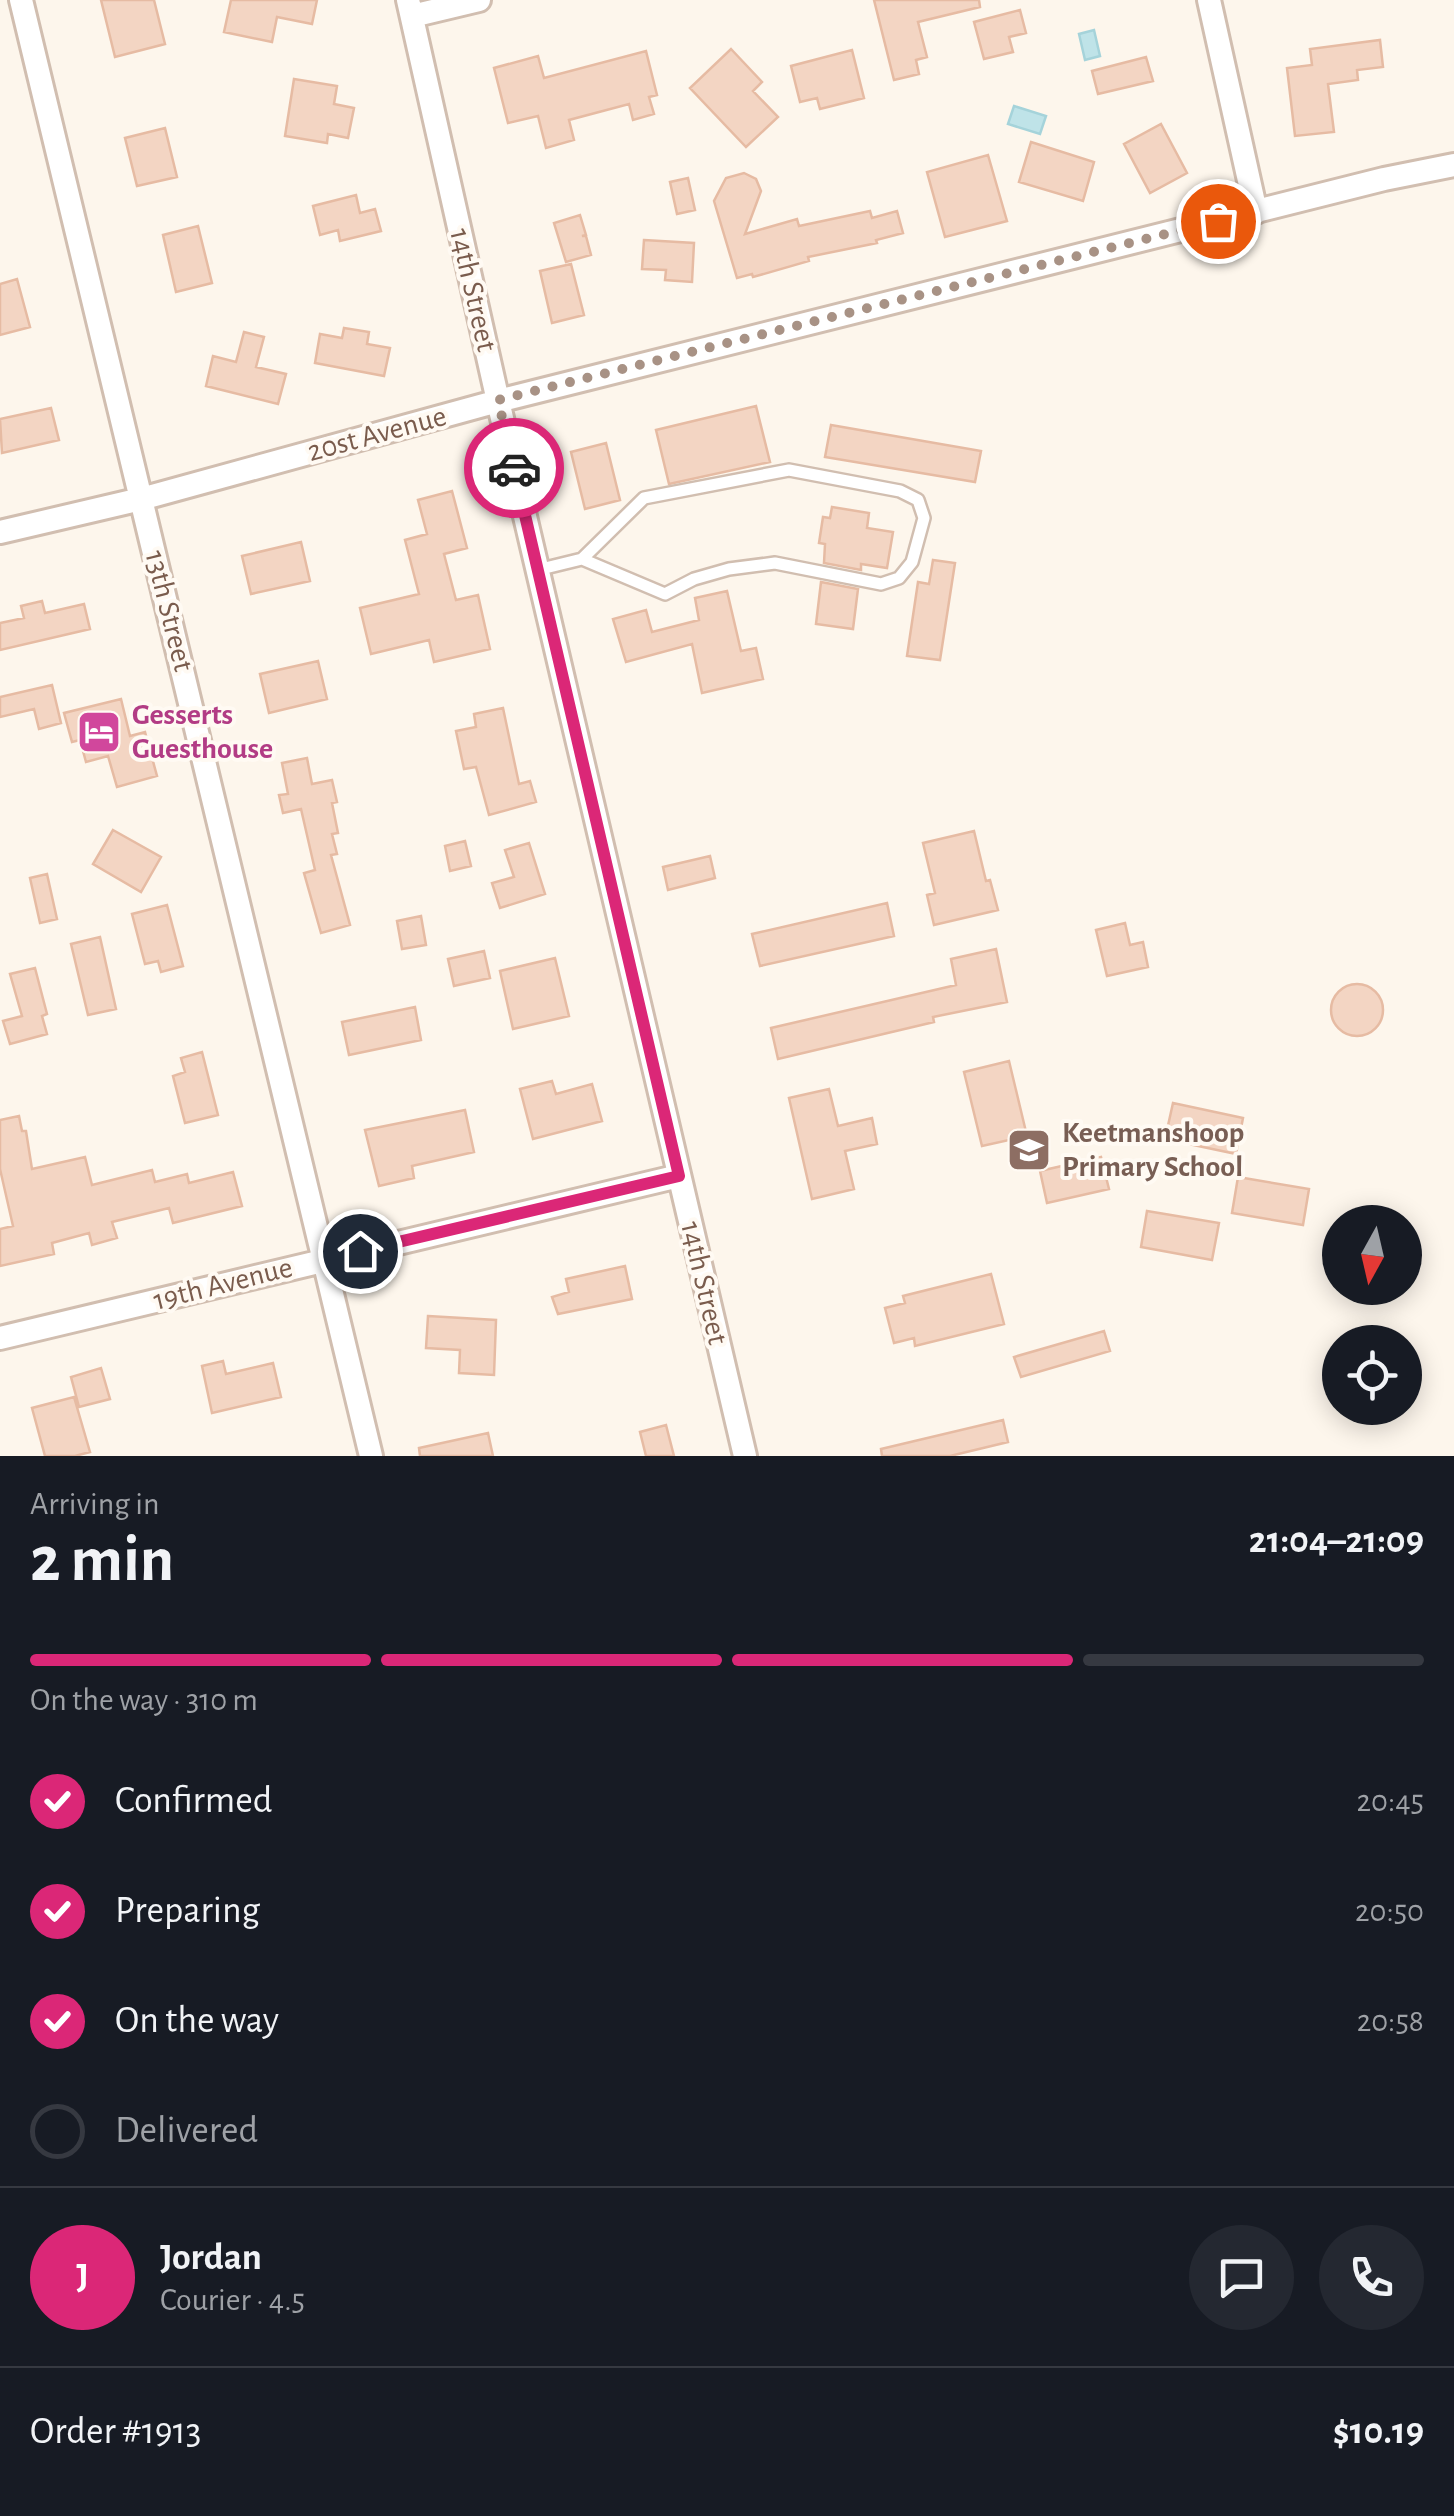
<!DOCTYPE html>
<meta charset="utf-8">
<style>
:root{--surface:#171b24;--page:#242831;--text:#f1f3f6;--muted:#9ea1a6;--line:#363941;--accent:#db2777}
body{margin:0;font-family:"Alegreya Sans",sans-serif;background:var(--page);color:var(--text);height:100vh;display:flex;flex-direction:column;font-size:38px;white-space:nowrap}
*{box-sizing:border-box;margin:0}
p{font-size:32px;color:var(--muted)}
.icon{flex:none;width:55px;height:55px;fill:none;stroke:currentColor;stroke-width:2;stroke-linecap:round;stroke-linejoin:round}
.map{position:relative;height:1456px;overflow:hidden}
.panel{display:flex;flex-direction:column;background:var(--surface);flex:1}
.panel>*{flex:none}
.needle{width:65px;rotate:188deg}
.fabs{position:absolute;left:1322px;top:1205px;display:grid;gap:20px}
.fabs a{display:grid;place-items:center;width:100px;height:100px;border-radius:50%;background:var(--surface);box-shadow:0 5px 25px #0003;font-size:50px}
.pin{position:absolute;display:grid;place-items:center;width:85px;height:85px;color:#fff;margin:-42px;border:5px solid #fff;border-radius:50%;box-shadow:0 2px 10px #0007}
.courier{position:absolute;display:grid;place-items:center;width:100px;height:100px;margin:-50px;border:8px solid #db2777;border-radius:50%;background:#fff;color:#222;box-shadow:0 2px 12px #0007}
.head em{font-style:normal;font-weight:700}
.head div{display:flex;flex-direction:column-reverse}
.head{display:flex;align-items:center;justify-content:space-between;height:170px;padding:0 30px}
h1{font-size:65px;font-weight:700;line-height:75px}
.bar{display:grid;grid-template-columns:repeat(4,1fr);gap:15px 10px;align-content:center;height:120px;padding:0 30px}
.bar i{height:12px;border-radius:8px;background:var(--line)}
.bar .current{background:var(--accent)}
.bar p{grid-column:span 4}
.line{display:flex;align-items:center;gap:25px;padding:0 30px;border-top:2px solid var(--line)}
.line div{flex:1}
.round{display:grid;place-items:center;flex:none;width:105px;height:105px;border-radius:52px;background:var(--page)}
ol{padding:0 30px;list-style:none}
li{display:flex;align-items:center;gap:30px;height:110px}
li p{margin-inline-start:auto}
li .icon{padding:10px;border-radius:50%;background:var(--accent);color:#fff;stroke-width:4}
li:last-child{color:var(--muted)}
li i{width:55px;height:55px;border:5px solid var(--line);border-radius:50%}
.map>svg:first-child{display:block}
</style>
<div class="map">
<svg width="1454" height="1456" viewBox="0 0 1454 1456">
<rect width="100%" height="100%" fill="#fdf6ec"/>
<!-- water -->
<path fill="#bfe3e8" stroke="#a5d3da" stroke-width="2.5" d="M 1094,30 L 1100,56 L 1085,60 L 1079,34 Z
M 1014,106 L 1046,116 L 1040,134 L 1008,124 Z"/>
<!-- building -->
<path fill="#f3d5c3" stroke="#e6bba3" stroke-width="2.5" d="M 101,0 L 154,0 L 165,44 L 115,57 Z
M 231,0 L 317,0 L 312,24 L 277,17 L 272,42 L 224,32 Z
M 874,0 L 979,0 L 980,7 L 918,22 L 927,57 L 916,60 L 919,74 L 894,80 Z
M 1020,10 L 1026,33 L 1009,37 L 1013,52 L 984,59 L 974,22 Z
M 1380,40 L 1383,67 L 1357,70 L 1358,80 L 1328,84 L 1334,132 L 1295,136 L 1287,68 L 1312,65 L 1310,49 Z
M 731,49 L 762,82 L 753,91 L 778,117 L 746,147 L 690,88 Z
M 852,50 L 864,98 L 820,109 L 817,98 L 800,102 L 791,66 Z
M 646,51 L 657,95 L 649,97 L 654,114 L 633,120 L 629,104 L 569,120 L 574,140 L 546,148 L 538,116 L 508,123 L 494,68 L 538,56 L 544,78 Z
M 1146,57 L 1153,81 L 1098,94 L 1092,71 Z
M 294,79 L 337,86 L 334,104 L 354,108 L 348,138 L 328,134 L 327,143 L 285,136 Z
M 1161,124 L 1187,173 L 1150,193 L 1124,144 Z
M 165,128 L 177,177 L 137,186 L 125,138 Z
M 1031,142 L 1094,162 L 1083,201 L 1019,182 Z
M 988,155 L 1007,221 L 945,237 L 927,172 Z
M 744,173 L 756,179 L 761,191 L 745,234 L 797,219 L 799,226 L 870,211 L 872,218 L 897,211 L 903,233 L 876,240 L 877,243 L 808,257 L 809,261 L 753,277 L 752,274 L 737,278 L 714,201 L 726,178 Z
M 688,178 L 695,210 L 677,214 L 670,182 Z
M 356,195 L 360,213 L 375,209 L 381,231 L 340,241 L 338,230 L 320,235 L 313,206 Z
M 580,215 L 586,235 L 582,236 L 586,236 L 591,255 L 566,262 L 554,223 Z
M 198,226 L 212,283 L 176,292 L 163,235 Z
M 644,240 L 694,243 L 692,282 L 665,280 L 666,270 L 642,269 Z
M 571,264 L 584,315 L 552,323 L 540,271 Z
M 17,279 L 30,327 L 0,335 L 0,284 Z
M 344,328 L 369,332 L 367,344 L 390,348 L 384,376 L 315,363 L 320,334 L 342,338 Z
M 244,332 L 264,337 L 256,367 L 286,374 L 278,404 L 206,386 L 213,356 L 236,362 Z
M 756,406 L 770,462 L 669,484 L 656,430 Z
M 51,408 L 59,440 L 2,453 L 0,419 Z
M 831,425 L 981,451 L 975,482 L 825,457 Z
M 606,443 L 620,500 L 585,509 L 571,452 Z
M 452,491 L 467,548 L 444,554 L 456,600 L 478,595 L 490,649 L 434,662 L 429,640 L 371,654 L 360,608 L 419,594 L 405,540 L 427,534 L 418,500 Z
M 832,507 L 869,513 L 867,528 L 893,532 L 887,568 L 861,564 L 861,570 L 824,563 L 825,544 L 819,543 L 823,517 L 830,518 Z
M 301,542 L 310,581 L 251,594 L 242,556 Z
M 933,560 L 955,563 L 940,660 L 907,656 L 918,582 L 929,584 Z
M 821,582 L 858,589 L 853,629 L 816,624 Z
M 727,591 L 741,651 L 756,648 L 763,679 L 702,693 L 692,644 L 626,662 L 613,619 L 646,610 L 652,632 L 699,620 L 695,598 Z
M 42,601 L 45,613 L 84,604 L 90,629 L 0,650 L 0,623 L 24,618 L 21,606 Z
M 318,661 L 327,699 L 269,713 L 260,674 Z
M 52,685 L 61,723 L 39,729 L 34,709 L 0,717 L 0,697 Z
M 121,699 L 130,736 L 145,732 L 157,776 L 117,787 L 108,756 L 86,762 L 80,740 L 72,742 L 64,713 Z
M 503,708 L 519,784 L 530,781 L 536,802 L 489,815 L 476,767 L 464,769 L 456,731 L 476,727 L 474,714 Z
M 307,758 L 312,784 L 332,780 L 337,802 L 332,803 L 338,833 L 332,834 L 337,854 L 331,855 L 350,925 L 321,933 L 304,873 L 315,870 L 301,809 L 283,813 L 279,795 L 288,794 L 282,763 Z
M 113,830 L 161,857 L 141,892 L 93,864 Z
M 974,831 L 986,881 L 990,880 L 998,910 L 934,925 L 927,895 L 935,893 L 923,843 Z
M 465,841 L 471,866 L 450,871 L 445,846 Z
M 529,843 L 545,894 L 500,908 L 492,883 L 514,877 L 505,850 Z
M 710,856 L 715,878 L 668,890 L 663,867 Z
M 47,874 L 57,919 L 40,923 L 30,878 Z
M 887,903 L 894,936 L 760,966 L 752,934 Z
M 167,905 L 183,966 L 161,972 L 158,961 L 145,964 L 132,914 Z
M 421,916 L 426,945 L 402,949 L 397,921 Z
M 1125,923 L 1130,945 L 1143,942 L 1148,967 L 1107,976 L 1096,930 Z
M 100,937 L 116,1009 L 88,1015 L 71,944 Z
M 996,949 L 1007,1002 L 933,1017 L 934,1022 L 778,1059 L 771,1028 L 956,985 L 951,959 Z
M 484,951 L 490,978 L 454,986 L 448,959 Z
M 555,958 L 569,1016 L 513,1029 L 500,971 Z
M 35,968 L 47,1014 L 42,1016 L 47,1034 L 10,1044 L 3,1021 L 22,1016 L 10,974 Z
M1331 1010a26 26 0 1 1 52 0a26 26 0 1 1-52 0Z
M 415,1007 L 421,1040 L 349,1055 L 342,1022 Z
M 202,1052 L 218,1115 L 185,1123 L 173,1076 L 185,1072 L 181,1058 Z
M 1009,1061 L 1027,1136 L 982,1146 L 964,1072 Z
M 552,1081 L 556,1094 L 592,1084 L 602,1121 L 533,1139 L 520,1089 Z
M 829,1089 L 838,1126 L 872,1118 L 877,1144 L 845,1151 L 854,1189 L 812,1199 L 789,1098 Z
M 1173,1103 L 1243,1118 L 1236,1154 L 1165,1139 Z
M 465,1110 L 474,1152 L 412,1166 L 414,1178 L 379,1186 L 365,1130 Z
M 19,1116 L 22,1131 L 26,1131 L 32,1169 L 85,1157 L 92,1185 L 152,1170 L 155,1182 L 187,1174 L 189,1183 L 233,1172 L 242,1206 L 173,1223 L 169,1208 L 112,1222 L 117,1238 L 92,1245 L 89,1233 L 52,1243 L 54,1254 L 0,1266 L 0,1229 L 13,1226 L 0,1169 L 0,1120 Z
M 1101,1157 L 1109,1189 L 1047,1203 L 1040,1171 Z
M 1238,1177 L 1309,1189 L 1303,1225 L 1232,1213 Z
M 1147,1211 L 1219,1223 L 1212,1260 L 1141,1247 Z
M 625,1266 L 632,1299 L 558,1314 L 552,1297 L 569,1292 L 566,1279 Z
M 991,1274 L 1004,1324 L 915,1346 L 914,1338 L 894,1343 L 885,1308 L 905,1303 L 903,1296 Z
M 428,1316 L 496,1320 L 494,1375 L 459,1373 L 460,1350 L 426,1348 Z
M 1104,1331 L 1110,1351 L 1021,1377 L 1014,1357 Z
M 223,1361 L 226,1374 L 273,1363 L 281,1397 L 212,1413 L 202,1366 Z
M 101,1368 L 110,1399 L 79,1407 L 71,1377 Z
M 74,1397 L 90,1452 L 75,1456 L 45,1456 L 32,1408 Z
M 1003,1420 L 1008,1442 L 950,1456 L 882,1456 L 881,1449 Z
M 666,1425 L 674,1456 L 646,1456 L 640,1432 Z
M 488,1433 L 493,1456 L 420,1456 L 419,1448 Z"/>
<g fill="none" stroke-linecap="round" stroke-linejoin="round">
<defs>
<path id="lane" d="M 537,570 L 582,559 L 644,498 L 789,470 L 900,491 L 918,500 L 924,518 L 912,562 L 899,578 L 881,584 L 775,563 L 729,569 L 694,579 L 665,594 L 582,559"/>
<path id="street" d="M 21,0 L 371,1456
M 408,0 L 498,401 L 745,1456
M 1209,0 L 1256,212
M 412,16 L 479,0
M 0,532 L 141,499 L 498,401 L 1384,179 L 1454,165
M 0,1338 L 679,1176"/>
</defs>
<!-- lane casing -->
<use href="#lane" stroke="#d1beb0" stroke-width="16"/>
<!-- street casing -->
<use href="#street" stroke="#d1beb0" stroke-width="28"/>
<!-- lane -->
<use href="#lane" stroke="#fff" stroke-width="11"/>
<!-- street -->
<use href="#street" stroke="#fff" stroke-width="22"/>
</g>
<g fill="none" stroke-linecap="round" stroke-linejoin="round">
<!-- done -->
<path stroke="#a89285" stroke-width="10" stroke-dasharray="0 18" d="M 514,468 L 498,400 L 1218,221"/>
<!-- route -->
<path stroke="#db2777" stroke-width="12" d="M 360,1251 L 679,1176 L 514,468"/>
</g>
<!-- icons -->
<defs>
<symbol id="hotel-square" viewBox="-11 -11 22 22"><rect x="-9" y="-9" width="18" height="18" rx="4" fill="#d1479c" stroke="#fffaf3"/><path d="M-6-4.5h1.5V1H6V5H4.5V3h-9V5H-6ZM-4 0a1.8 1.8 0 1 1 3.6 0ZM.5 0V-2.5h3Q6-2.5 6 0Z" fill="#fff"/></symbol>
<symbol id="school-square" viewBox="-11 -11 22 22"><rect x="-9" y="-9" width="18" height="18" rx="4" fill="#8d6e63" stroke="#fffaf3"/><path d="M0-5L7-2L0 1L-7-2ZM-4 1L0 2.5L4 1V4Q0 6-4 4Z" fill="#fff"/></symbol>
</defs>
<g fill-rule="evenodd">
<use href="#hotel-square" x="74" y="707" width="50" height="50"/>
<use href="#school-square" x="1004" y="1125" width="50" height="50"/>
</g>
<g text-anchor="middle" dominant-baseline="central" stroke-width="8" stroke-linejoin="round" paint-order="stroke">
<!-- street labels -->
<g font-size="30" fill="#7a5c4d" stroke="#fffaf3">
<text transform="translate(473 290) rotate(77)">14th Street</text>
<text transform="translate(377 434) rotate(-15)">20st Avenue</text>
<text transform="translate(169 611) rotate(76)">13th Street</text>
<text transform="translate(704 1283) rotate(77)">14th Street</text>
<text transform="translate(223 1284) rotate(-14)">19th Avenue</text>
</g>
<!-- hotel labels -->
<g font-size="30" font-weight="bold" fill="#b23c85" stroke="#fffaf3" text-anchor="start">
<text x="132" y="715">Gesserts<tspan x="132" dy="34">Guesthouse</tspan></text>
</g>
<!-- education labels -->
<g font-size="30" font-weight="bold" fill="#785e54" stroke="#fffaf3" text-anchor="start">
<text x="1062" y="1133">Keetmanshoop<tspan x="1062" dy="34">Primary School</tspan></text>
</g>
</g>
</svg>
<div class="fabs">
<a><svg class="needle" viewBox="-14 -14 28 28"><path d="M0-13l5 13h-10z" fill="#e53935"/><path d="M0 13l5-13h-10z" fill="#9ea1a6"/></svg></a>
<a><svg class="icon" aria-label="locate" viewBox="0 0 24 24"><circle cx="12" cy="12" r="6"/><path d="M12 2v4M12 18v4M2 12h4M18 12h4"/></svg></a>
</div>
<div class="pin" style="left:1218px;top:221px;background:#ea580c"><svg class="icon" aria-label="bag" viewBox="0 0 24 24"><path d="M5 8h14l-1 12H6zM9 8a3 3 0 0 1 6 0"/></svg></div>
<div class="pin" style="left:360px;top:1251px;background:#1f2937"><svg class="icon" aria-label="home" viewBox="0 0 24 24"><path d="M3 11l9-7 9 7M6 9v11h12V9"/></svg></div>
<div class="courier" style="left:514px;top:468px"><svg class="icon" aria-label="car" viewBox="0 0 24 24"><path d="M5 17H2v-5l4-1 3-4h7l3 4 3 1v5h-3M9 17h6M6 11h13"/><circle cx="7" cy="17" r="2"/><circle cx="17" cy="17" r="2"/></svg></div>
</div>
<section class="panel">
<div class="head"><div><h1>2 min</h1><p>Arriving in</p></div><em>21:04–21:09</em></div>
<div class="bar"><i class="current"></i><i class="current"></i><i class="current"></i><i></i><p>On the way · 310 m</p></div>
<ol>
<li><svg class="icon" aria-label="check" viewBox="0 0 24 24"><path d="M5 12l5 5 9-10"/></svg>Confirmed<p>20:45</p></li>
<li><svg class="icon" aria-label="check" viewBox="0 0 24 24"><path d="M5 12l5 5 9-10"/></svg>Preparing<p>20:50</p></li>
<li><svg class="icon" aria-label="check" viewBox="0 0 24 24"><path d="M5 12l5 5 9-10"/></svg>On the way<p>20:58</p></li>
<li><i></i>Delivered</li>
</ol>
<div class="line" style="height:180px"><b class="round" style="background:var(--accent);color:#fff">J</b><div><b>Jordan</b><p>Courier · 4.5</p></div><a class="round"><svg class="icon" aria-label="chat" viewBox="0 0 24 24"><path d="M4 5h16v11H9l-5 4z"/></svg></a><a class="round"><svg class="icon" aria-label="phone" viewBox="0 0 24 24"><path d="M5 4h4l2 5-3 2q2 4 5 5l2-3 5 2v4C11 20 4 13 5 4z"/></svg></a></div>
<div class="line" style="height:130px"><div>Order #1913</div><b>$10.19</b></div>
</section>
